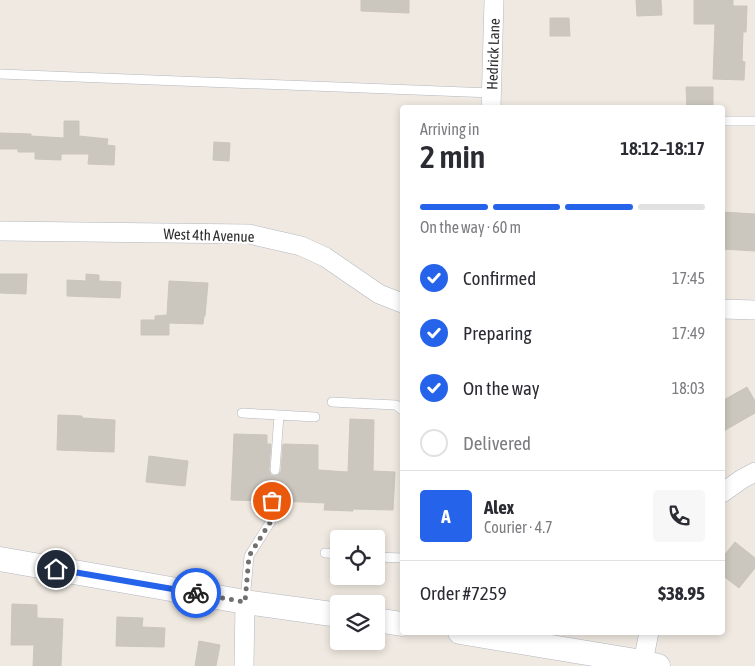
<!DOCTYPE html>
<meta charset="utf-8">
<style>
:root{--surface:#fff;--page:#f7f7f7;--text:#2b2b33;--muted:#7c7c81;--line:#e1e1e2;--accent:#2563eb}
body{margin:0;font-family:"Asap Condensed",sans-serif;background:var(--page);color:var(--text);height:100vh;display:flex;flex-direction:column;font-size:19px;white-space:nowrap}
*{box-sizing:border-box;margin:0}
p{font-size:16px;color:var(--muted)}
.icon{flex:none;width:28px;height:28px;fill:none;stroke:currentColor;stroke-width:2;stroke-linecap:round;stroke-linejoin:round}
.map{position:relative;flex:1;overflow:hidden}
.sheet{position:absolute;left:400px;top:105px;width:325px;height:530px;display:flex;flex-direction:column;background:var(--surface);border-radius:5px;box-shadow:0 2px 8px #0003}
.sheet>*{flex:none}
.fabs{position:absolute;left:330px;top:530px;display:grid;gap:10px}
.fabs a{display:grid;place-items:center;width:55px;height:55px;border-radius:5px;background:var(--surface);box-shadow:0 2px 8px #0003;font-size:25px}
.pin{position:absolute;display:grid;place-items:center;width:42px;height:42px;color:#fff;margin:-21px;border:2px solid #fff;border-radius:50%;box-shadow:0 1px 5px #0007}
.courier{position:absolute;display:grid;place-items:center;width:50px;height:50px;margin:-25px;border:4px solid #2563eb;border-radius:50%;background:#fff;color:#222;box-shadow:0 1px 6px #0007}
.summary em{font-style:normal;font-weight:600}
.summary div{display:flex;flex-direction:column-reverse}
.summary{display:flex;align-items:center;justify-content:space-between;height:85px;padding:0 20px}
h1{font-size:32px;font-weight:600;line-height:38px}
.bar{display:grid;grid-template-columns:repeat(4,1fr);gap:8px 5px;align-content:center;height:60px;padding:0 20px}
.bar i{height:6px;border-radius:4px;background:var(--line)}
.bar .on{background:var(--accent)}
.bar p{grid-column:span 4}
.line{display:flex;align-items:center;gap:12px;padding:0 20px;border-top:1px solid var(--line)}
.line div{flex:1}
.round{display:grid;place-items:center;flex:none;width:52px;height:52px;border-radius:5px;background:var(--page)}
ol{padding:0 20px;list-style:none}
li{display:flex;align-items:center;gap:15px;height:55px}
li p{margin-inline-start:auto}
li .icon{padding:5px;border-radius:50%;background:var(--accent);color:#fff;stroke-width:4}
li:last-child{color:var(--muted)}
li i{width:28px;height:28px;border:2px solid var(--line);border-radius:50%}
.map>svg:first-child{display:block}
</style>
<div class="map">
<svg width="755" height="666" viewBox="0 0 755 666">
<rect width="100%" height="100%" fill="#efe9e1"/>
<!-- building -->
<path fill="#cbc7bf" stroke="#cbc5ba" d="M 361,0 L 409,0 L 409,13 L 361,11 Z
M 636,0 L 661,0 L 662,15 L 637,16 Z
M 694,0 L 733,0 L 733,6 L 747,6 L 746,32 L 743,32 L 742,61 L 745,62 L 744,80 L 713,79 L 715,24 L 694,24 Z
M 550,18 L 569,18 L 570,36 L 550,36 Z
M 686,87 L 713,87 L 713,108 L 687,108 Z
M 64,121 L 79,121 L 79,136 L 108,139 L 107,145 L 115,146 L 114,165 L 88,164 L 89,154 L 61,154 L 61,160 L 35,159 L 35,152 L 18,152 L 18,149 L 0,149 L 0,133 L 31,134 L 31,136 L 64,138 Z
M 214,142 L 230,143 L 229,161 L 213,160 Z
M 722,212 L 755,214 L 755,251 L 722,249 Z
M 0,274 L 27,274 L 26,294 L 0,293 Z
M 86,274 L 99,275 L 99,281 L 121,282 L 120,298 L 67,296 L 67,280 L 86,281 Z
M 169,281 L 208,283 L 205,316 L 204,316 L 203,324 L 169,323 L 169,335 L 141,335 L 141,320 L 155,320 L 155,316 L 167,315 Z
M 747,387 L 755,401 L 755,413 L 722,432 L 722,401 Z
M 58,415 L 82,416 L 82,418 L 115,420 L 114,452 L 57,450 Z
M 350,419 L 374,420 L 373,471 L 395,472 L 393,510 L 353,509 L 353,511 L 324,510 L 325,503 L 278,501 L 277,498 L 273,495 L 269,496 L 266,501 L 231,500 L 234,434 L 267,435 L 267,444 L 271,444 L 269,470 L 271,475 L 274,476 L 278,475 L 281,471 L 283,444 L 318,445 L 318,470 L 348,472 Z
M 149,456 L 188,461 L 185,486 L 146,482 Z
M 735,542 L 755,558 L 755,568 L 739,588 L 722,575 L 722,558 Z
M 12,604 L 37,605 L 37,618 L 63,619 L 61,666 L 33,666 L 34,645 L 11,645 Z
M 117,617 L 143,618 L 142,627 L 165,628 L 164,647 L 116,646 Z
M 199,641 L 220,645 L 216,666 L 195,666 Z"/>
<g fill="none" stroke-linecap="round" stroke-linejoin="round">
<defs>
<path id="service" d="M 0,74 L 492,93
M 722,121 L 755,121
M 332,402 L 396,405 L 402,410
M 242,413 L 279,415 L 275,470
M 279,415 L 315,417
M 325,553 L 339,554
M 376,557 L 402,558
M 245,601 L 249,556 L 271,521 L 272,501"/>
<path id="minor" d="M 491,108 L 494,0
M 0,231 L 249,234 L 301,246 L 325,257 L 379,294 L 402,303
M 722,309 L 755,310
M 722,493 L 742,479 L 755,472
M 643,662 L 649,632
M 244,666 L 245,602"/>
<path id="tertiary" d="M 0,559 L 245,602 L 339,615
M 376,620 L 402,624
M 460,632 L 636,661 L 658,666"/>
</defs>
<!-- service casing -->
<use href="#service" stroke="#b4b7c1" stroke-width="10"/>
<!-- minor casing -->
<use href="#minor" stroke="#b4b7c1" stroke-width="20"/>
<!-- tertiary casing -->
<use href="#tertiary" stroke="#b4b7c1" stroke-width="25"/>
<!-- service -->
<use href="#service" stroke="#fff" stroke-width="9"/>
<!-- minor -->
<use href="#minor" stroke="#fff" stroke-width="19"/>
<!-- tertiary -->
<use href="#tertiary" stroke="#fff" stroke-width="24"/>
</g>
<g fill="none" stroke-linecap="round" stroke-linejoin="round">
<!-- done -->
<path stroke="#726f6d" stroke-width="5" stroke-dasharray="0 9" d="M 196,593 L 245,602 L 249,556 L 271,521 L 272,501"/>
<!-- route -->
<path stroke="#2563eb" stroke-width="6" d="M 56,569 L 196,593"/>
</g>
<g text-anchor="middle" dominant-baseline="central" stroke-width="4.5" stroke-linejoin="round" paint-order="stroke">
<!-- street labels -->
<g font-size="15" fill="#2e2e2e" stroke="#fff">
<text transform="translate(493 54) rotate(-88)">Hedrick Lane</text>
<text transform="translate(209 235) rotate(2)">West 4th Avenue</text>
</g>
</g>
</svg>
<div class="fabs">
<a><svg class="icon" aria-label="locate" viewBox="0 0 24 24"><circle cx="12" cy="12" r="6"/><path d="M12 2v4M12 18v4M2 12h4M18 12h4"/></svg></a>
<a><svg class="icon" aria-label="layers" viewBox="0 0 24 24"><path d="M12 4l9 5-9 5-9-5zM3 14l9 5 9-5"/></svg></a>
</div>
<div class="pin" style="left:272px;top:501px;background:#ea580c"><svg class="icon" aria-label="bag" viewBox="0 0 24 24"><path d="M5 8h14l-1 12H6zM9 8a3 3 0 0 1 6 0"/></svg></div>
<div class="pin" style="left:56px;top:569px;background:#1f2937"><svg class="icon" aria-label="home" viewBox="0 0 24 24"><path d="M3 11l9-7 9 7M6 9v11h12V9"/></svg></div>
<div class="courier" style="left:196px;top:593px"><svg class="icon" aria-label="bike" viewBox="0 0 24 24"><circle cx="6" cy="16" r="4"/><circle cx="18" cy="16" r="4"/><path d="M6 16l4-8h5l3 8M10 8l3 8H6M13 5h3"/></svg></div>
<section class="sheet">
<div class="summary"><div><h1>2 min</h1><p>Arriving in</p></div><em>18:12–18:17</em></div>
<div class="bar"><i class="on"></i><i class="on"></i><i class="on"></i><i></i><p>On the way · 60 m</p></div>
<ol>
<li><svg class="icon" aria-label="check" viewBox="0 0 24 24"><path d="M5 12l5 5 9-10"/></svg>Confirmed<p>17:45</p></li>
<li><svg class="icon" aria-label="check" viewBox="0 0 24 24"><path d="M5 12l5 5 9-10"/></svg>Preparing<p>17:49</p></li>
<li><svg class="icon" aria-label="check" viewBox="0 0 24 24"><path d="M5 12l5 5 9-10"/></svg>On the way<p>18:03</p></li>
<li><i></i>Delivered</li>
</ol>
<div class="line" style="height:90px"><b class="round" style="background:var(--accent);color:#fff">A</b><div><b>Alex</b><p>Courier · 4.7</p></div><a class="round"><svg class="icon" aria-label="phone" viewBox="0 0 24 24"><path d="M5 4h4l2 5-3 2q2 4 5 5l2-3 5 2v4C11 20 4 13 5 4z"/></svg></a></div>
<div class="line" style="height:65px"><div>Order #7259</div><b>$38.95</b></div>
</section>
</div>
